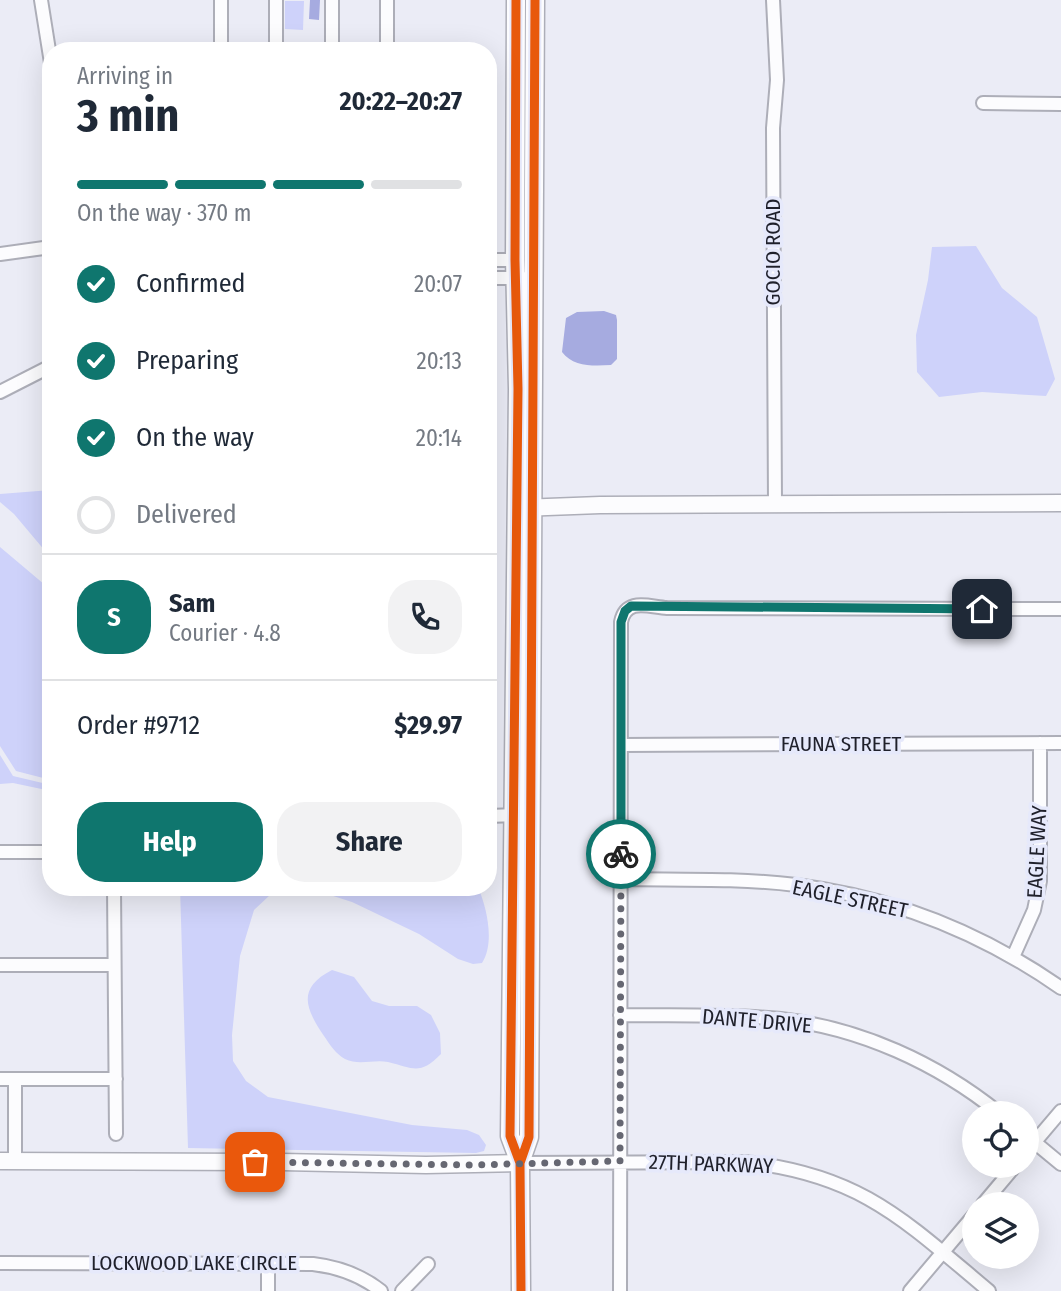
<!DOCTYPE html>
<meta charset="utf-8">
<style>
:root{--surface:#fff;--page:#f2f2f3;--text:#1f2937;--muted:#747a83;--line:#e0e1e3;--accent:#0f766e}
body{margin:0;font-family:"Fira Sans Condensed",sans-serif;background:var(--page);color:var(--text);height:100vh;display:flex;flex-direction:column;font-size:26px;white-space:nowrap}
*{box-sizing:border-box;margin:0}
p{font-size:23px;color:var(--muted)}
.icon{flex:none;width:38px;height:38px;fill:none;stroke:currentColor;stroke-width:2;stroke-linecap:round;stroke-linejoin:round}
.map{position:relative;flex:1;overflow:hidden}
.panel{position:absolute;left:42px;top:42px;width:455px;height:854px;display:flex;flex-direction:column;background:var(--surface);border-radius:28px;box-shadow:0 7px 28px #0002}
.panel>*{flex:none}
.controls{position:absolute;left:962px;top:1101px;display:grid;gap:14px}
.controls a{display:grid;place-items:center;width:77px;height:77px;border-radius:50%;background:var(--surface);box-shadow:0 7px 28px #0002;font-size:35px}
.pin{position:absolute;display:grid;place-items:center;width:60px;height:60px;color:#fff;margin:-30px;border-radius:14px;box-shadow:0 4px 10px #0006}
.courier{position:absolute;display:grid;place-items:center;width:70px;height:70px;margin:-35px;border:5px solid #0f766e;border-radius:50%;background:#fff;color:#222;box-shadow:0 2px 9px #0007}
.headline em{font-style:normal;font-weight:700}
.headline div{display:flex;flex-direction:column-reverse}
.headline{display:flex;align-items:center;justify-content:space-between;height:119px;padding:0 35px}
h1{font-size:46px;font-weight:700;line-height:52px}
.bar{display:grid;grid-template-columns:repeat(4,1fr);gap:10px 7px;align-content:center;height:84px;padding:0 35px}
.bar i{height:9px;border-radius:5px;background:var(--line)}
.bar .active{background:var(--accent)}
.bar p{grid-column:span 4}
.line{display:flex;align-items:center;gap:18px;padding:0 35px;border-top:2px solid var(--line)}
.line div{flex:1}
.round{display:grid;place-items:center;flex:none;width:74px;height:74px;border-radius:28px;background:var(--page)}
ol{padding:0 35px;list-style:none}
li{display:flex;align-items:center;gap:21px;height:77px}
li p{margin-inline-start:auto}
li .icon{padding:7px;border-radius:50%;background:var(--accent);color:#fff;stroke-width:4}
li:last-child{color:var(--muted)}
li i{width:38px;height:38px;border:4px solid var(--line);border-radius:50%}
.cta{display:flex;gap:14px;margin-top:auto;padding:14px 35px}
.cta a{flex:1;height:80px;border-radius:28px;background:var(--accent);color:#fff;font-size:28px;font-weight:700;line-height:80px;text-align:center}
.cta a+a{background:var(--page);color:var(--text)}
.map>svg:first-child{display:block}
</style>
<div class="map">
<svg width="1061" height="1291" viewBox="0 0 1061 1291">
<rect width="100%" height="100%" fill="#ebecf6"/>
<!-- green -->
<path fill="#ced2fa" d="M 521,0 L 529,0 L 529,250 L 523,259 Z
M 285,1 L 304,1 L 303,30 L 285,29 Z
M 976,246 L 1002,288 L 1037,317 L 1055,379 L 1046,396 L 982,392 L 939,397 L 917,372 L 916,335 L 928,280 L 932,247 Z
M 51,490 L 51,558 L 14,514 L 0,502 L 0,494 Z
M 0,547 L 51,590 L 51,780 L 16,771 L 0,746 Z
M 0,755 L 13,776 L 51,785 L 51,791 L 13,783 L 0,784 Z
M 180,887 L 298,887 L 270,895 L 254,910 L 240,956 L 232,1035 L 233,1061 L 246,1081 L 268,1097 L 412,1125 L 467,1130 L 479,1135 L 486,1145 L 484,1151 L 476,1153 L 188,1148 Z
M 305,887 L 478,887 C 487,908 495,943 482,963 L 473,964 L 458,959 L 419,934 L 352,902 Z
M 332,970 L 354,977 L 372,1001 L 389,1006 L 417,1006 L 431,1015 L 440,1033 L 441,1054 C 419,1076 414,1068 388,1062 C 374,1059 359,1066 345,1059 C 336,1054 330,1045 324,1036 C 305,1008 297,988 332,970 Z"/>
<!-- water -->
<path fill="#a6abe0" d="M 310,0 L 320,0 L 319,20 L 309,19 Z
M 604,311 L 616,315 L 617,320 L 617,359 L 611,365 C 593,366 573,367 562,352 L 566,318 L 577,312 Z"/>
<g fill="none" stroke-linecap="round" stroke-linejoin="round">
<defs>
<path id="minor" d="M 41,0 L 51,63
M 221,0 L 221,51
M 387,0 L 387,51
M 773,0 L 777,80 L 773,128 L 775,504
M 276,51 L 276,0
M 332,51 L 332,0
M 983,103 L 1061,104
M 0,254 L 51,247
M 488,260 L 515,260
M 488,278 L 523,278
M 0,392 L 51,366
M 621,745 L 1061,743
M 488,816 L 520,815
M 0,852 L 51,852
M 621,879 C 679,880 738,878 796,885 C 892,897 982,933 1061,988
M 114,887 L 116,1134
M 1013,957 L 1034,910 L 1040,881 L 1040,743
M 0,965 L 114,965
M 620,1015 C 674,1016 728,1014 781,1019 C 860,1028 937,1063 999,1113
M 0,1079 L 116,1079
M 15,1079 L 15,1161
M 1027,1136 L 1061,1164
M 1027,1151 L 1061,1111
M 520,1163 L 744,1162 C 860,1174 904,1220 989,1291
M 983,1204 L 1015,1166
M 0,1263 L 313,1264 C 338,1267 361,1275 381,1291
M 268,1291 L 268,1263
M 402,1291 L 428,1264
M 620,1291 L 621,622 C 626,597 649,607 667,608 L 1061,609
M 910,1291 L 975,1214"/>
<path id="tertiary" d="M 521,508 L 600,505 L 1061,503
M 0,1161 L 282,1162 L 426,1165 L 520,1163"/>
<path id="secondary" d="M 516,0 L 515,260 L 518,389 L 510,1136 L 520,1163
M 521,1291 L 520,1163 L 529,1137 L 535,0"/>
</defs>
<!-- minor casing -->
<use href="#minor" stroke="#adaeb8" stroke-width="16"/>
<!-- tertiary casing -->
<use href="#tertiary" stroke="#adaeb8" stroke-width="19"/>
<!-- secondary casing -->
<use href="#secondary" stroke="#adaeb8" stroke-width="21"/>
<!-- minor -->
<use href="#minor" stroke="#fcfcfe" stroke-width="12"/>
<!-- tertiary -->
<use href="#tertiary" stroke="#fcfcfe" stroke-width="16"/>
<!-- secondary -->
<use href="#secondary" stroke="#fcfcfe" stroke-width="18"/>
<defs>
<path id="cycleway" d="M 516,0 L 515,260 L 518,389 L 510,1136 L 520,1163
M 521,1291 L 520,1163 L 529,1137 L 535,0"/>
</defs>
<!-- cycleway casing -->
<use href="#cycleway" stroke="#e6e9fb" stroke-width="13"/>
<!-- cycleway -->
<use href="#cycleway" stroke="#e8590c" stroke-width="9"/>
</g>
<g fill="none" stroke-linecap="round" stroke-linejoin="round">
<!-- done -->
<path stroke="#666772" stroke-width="7" stroke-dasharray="0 12.6" d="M 255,1162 L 473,1165 L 620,1161 L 621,854"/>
<!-- route -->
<path stroke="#0f766e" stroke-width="9" d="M 621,854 L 621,622 L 625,611 L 631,606 L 982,609"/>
</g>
<g text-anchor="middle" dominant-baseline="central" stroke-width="7" stroke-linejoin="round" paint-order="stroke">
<!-- street labels -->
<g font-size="21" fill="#1f202b" stroke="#e6e9fb">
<text transform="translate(773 252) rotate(-90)">GOCIO ROAD</text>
<text x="841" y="744">FAUNA STREET</text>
<text transform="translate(1037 852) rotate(-87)">EAGLE WAY</text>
<text transform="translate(850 899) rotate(12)">EAGLE STREET</text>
<text transform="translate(757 1021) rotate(5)">DANTE DRIVE</text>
<text transform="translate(711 1164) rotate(2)">27TH PARKWAY</text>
<text x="194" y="1263">LOCKWOOD LAKE CIRCLE</text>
</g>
</g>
</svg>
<div class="controls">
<a><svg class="icon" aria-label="locate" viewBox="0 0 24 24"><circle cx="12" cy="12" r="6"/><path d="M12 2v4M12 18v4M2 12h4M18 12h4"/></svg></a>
<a><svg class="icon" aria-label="layers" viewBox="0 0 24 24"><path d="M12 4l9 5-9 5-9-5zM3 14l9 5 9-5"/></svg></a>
</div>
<div class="pin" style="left:255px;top:1162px;background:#ea580c"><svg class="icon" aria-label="bag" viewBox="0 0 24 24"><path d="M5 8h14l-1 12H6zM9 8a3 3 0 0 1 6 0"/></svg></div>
<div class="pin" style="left:982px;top:609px;background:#1f2937"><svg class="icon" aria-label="home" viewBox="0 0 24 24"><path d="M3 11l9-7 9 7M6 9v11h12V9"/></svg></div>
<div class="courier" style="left:621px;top:854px"><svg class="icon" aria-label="bike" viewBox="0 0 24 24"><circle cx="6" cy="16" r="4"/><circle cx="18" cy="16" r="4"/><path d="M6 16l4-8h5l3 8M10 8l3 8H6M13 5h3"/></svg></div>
<section class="panel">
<div class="headline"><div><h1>3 min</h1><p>Arriving in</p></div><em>20:22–20:27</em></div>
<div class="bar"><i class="active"></i><i class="active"></i><i class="active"></i><i></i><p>On the way · 370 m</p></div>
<ol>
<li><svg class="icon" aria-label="check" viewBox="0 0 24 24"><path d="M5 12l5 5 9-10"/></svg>Confirmed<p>20:07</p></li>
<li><svg class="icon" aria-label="check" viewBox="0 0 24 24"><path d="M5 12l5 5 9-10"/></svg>Preparing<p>20:13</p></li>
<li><svg class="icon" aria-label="check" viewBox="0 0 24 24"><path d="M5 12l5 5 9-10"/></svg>On the way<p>20:14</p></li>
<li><i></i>Delivered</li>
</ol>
<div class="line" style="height:126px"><b class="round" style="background:var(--accent);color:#fff">S</b><div><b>Sam</b><p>Courier · 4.8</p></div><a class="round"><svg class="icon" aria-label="phone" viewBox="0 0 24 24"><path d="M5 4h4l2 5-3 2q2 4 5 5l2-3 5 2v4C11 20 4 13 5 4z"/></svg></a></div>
<div class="line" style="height:91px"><div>Order #9712</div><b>$29.97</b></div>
<div class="cta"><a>Help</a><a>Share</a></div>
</section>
</div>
